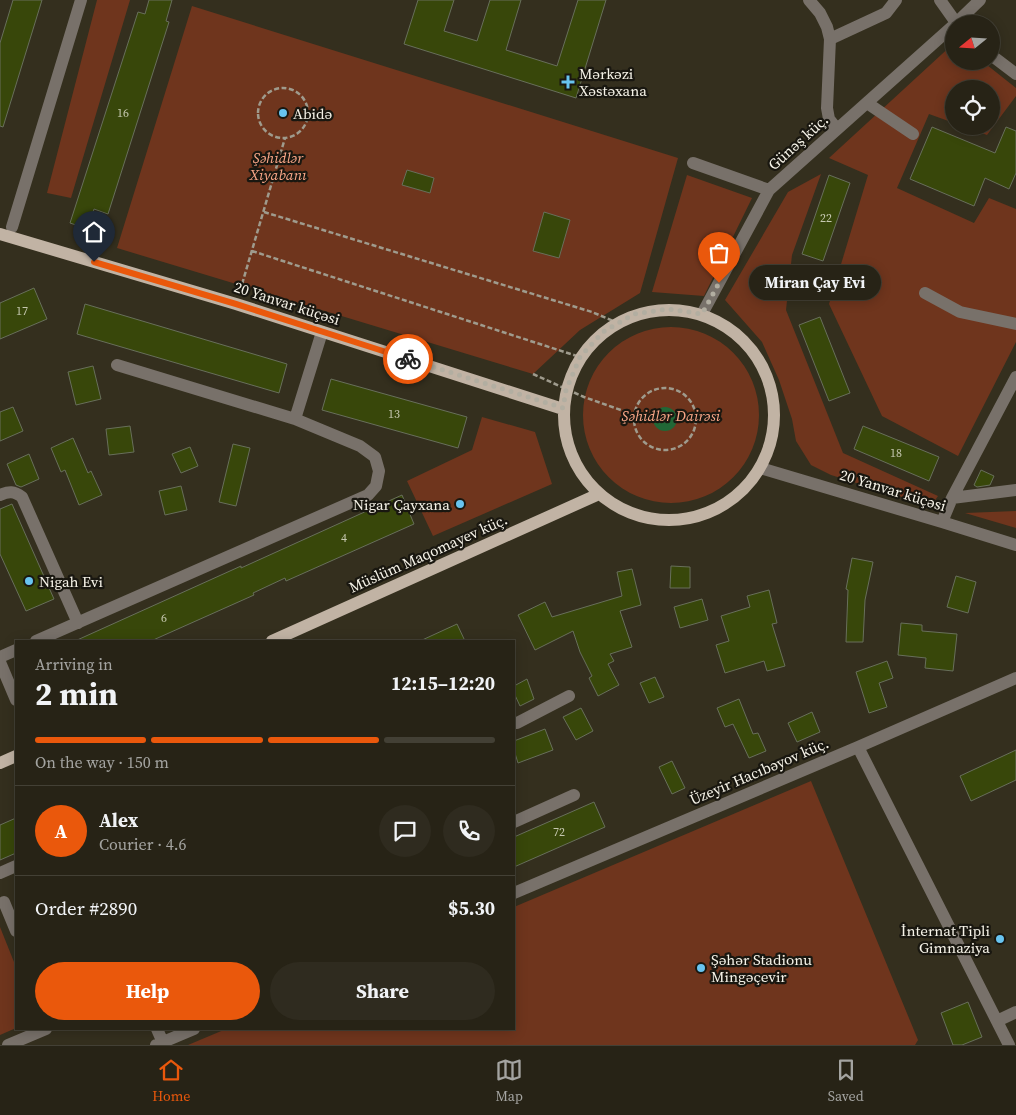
<!DOCTYPE html>
<meta charset="utf-8">
<style>
:root{--surface:#272316;--page:#2f2b1f;--text:#f1f3f6;--muted:#a4a4a1;--line:#434035;--accent:#ea580c}
body{margin:0;font-family:"Source Serif 4",serif;background:var(--page);color:var(--text);height:100vh;display:flex;flex-direction:column;font-size:19px;white-space:nowrap}
*{box-sizing:border-box;margin:0}
p{font-size:16px;color:var(--muted)}
.icon{flex:none;width:28px;height:28px;fill:none;stroke:currentColor;stroke-width:2;stroke-linecap:round;stroke-linejoin:round}
.map{position:relative;flex:1;overflow:hidden}
.drawer{position:absolute;left:15px;top:640px;width:500px;height:390px;display:flex;flex-direction:column;background:var(--surface);border-radius:0px;box-shadow:0 2px 12px #0003,0 0 0 1px var(--line)}
.drawer>*{flex:none}
.needle{width:32px;rotate:252deg}
.buttons{position:absolute;left:945px;top:15px;display:grid;gap:10px}
.buttons a{display:grid;place-items:center;width:55px;height:55px;border-radius:50%;background:var(--surface);box-shadow:0 2px 12px #0003,0 0 0 1px var(--line);font-size:25px}
.pin{position:absolute;display:grid;place-items:center;width:42px;height:42px;color:#fff;margin:-51px -21px;border-radius:50% 50% 50% 0;rotate:-45deg;box-shadow:0 0 5px #0007}
.pin .icon{rotate:45deg}
.courier{position:absolute;display:grid;place-items:center;width:50px;height:50px;margin:-25px;border:4px solid #ea580c;border-radius:50%;background:#fff;color:#222;box-shadow:0 1px 6px #0007}
.bubble{position:absolute;height:35px;border-radius:18px;background:var(--surface);box-shadow:0 2px 12px #0003,0 0 0 1px var(--line);font-size:16px;font-weight:700;line-height:35px;text-align:center}
.overview em{font-style:normal;font-weight:700}
.overview div{display:flex;flex-direction:column-reverse}
.overview{display:flex;align-items:center;justify-content:space-between;height:85px;padding:0 20px}
h1{font-size:32px;font-weight:700;line-height:38px}
.bar{display:grid;grid-template-columns:repeat(4,1fr);gap:8px 5px;align-content:center;height:60px;padding:0 20px}
.bar i{height:6px;border-radius:4px;background:var(--line)}
.bar .active{background:var(--accent)}
.bar p{grid-column:span 4}
.line{display:flex;align-items:center;gap:12px;padding:0 20px;border-top:1px solid var(--line)}
.line div{flex:1}
.round{display:grid;place-items:center;flex:none;width:52px;height:52px;border-radius:26px;background:var(--page)}
.button{display:flex;gap:10px;margin-top:auto;padding:10px 20px}
.button a{flex:1;height:58px;border-radius:30px;background:var(--accent);color:#fff;font-size:20px;font-weight:700;line-height:58px;text-align:center}
.button a+a{background:var(--page);color:var(--text)}
.menu{display:flex;justify-content:space-around;align-items:center;height:70px;border-top:1px solid var(--line);background:var(--surface);font-size:14px;color:var(--muted)}
.menu a{display:grid;justify-items:center;gap:2px}
.menu .active{color:var(--accent)}
.map>svg:first-child{display:block}
</style>
<div class="map">
<svg width="1016" height="1045" viewBox="0 0 1016 1045">
<rect width="100%" height="100%" fill="#342f1e"/>
<!-- green -->
<path fill="#6f351d" d="M 97,0 L 130,0 L 71,198 L 47,193 Z
M 192,6 L 678,158 L 640,293 L 580,330 L 533,374 L 117,248 Z
M 954,43 L 954,61 L 982,61 L 1016,88 L 1016,96 L 987,135 L 963,126 L 991,126 L 991,89 L 954,89 L 954,123 L 929,114 L 897,188 L 974,223 L 989,198 L 1016,209 L 1016,342 L 958,456 L 882,416 L 829,304 L 868,175 L 829,158 Z
M 821,174 L 792,255 L 786,310 L 843,453 L 938,496 L 931,506 L 831,475 L 811,465 L 796,441 L 792,419 L 779,380 L 762,342 L 725,300 L 788,192 Z
M 687,175 L 752,198 L 704,296 L 652,292 Z
M583 415a88 88 0 1 1 176 0a88 88 0 1 1-176 0Z
M 482,417 L 535,432 L 552,484 L 433,536 L 407,481 L 472,450 Z
M 1016,511 L 1016,528 L 965,513 Z
M 811,781 L 918,1040 L 915,1045 L 188,1045 L 226,1029 L 514,1029 L 514,907 Z
M 0,927 L 16,967 L 16,1028 L 0,1035 Z"/>
<!-- water -->
<path fill="#216736" d="M653 419a12 12 0 1 1 24 0a12 12 0 1 1-24 0Z"/>
<!-- building -->
<path fill="#38470a" stroke="#686f5b" d="M 13,0 L 42,0 L 3,127 L 0,126 L 0,43 Z
M 149,0 L 172,0 L 166,21 L 169,22 L 108,214 L 94,209 L 88,229 L 70,223 L 138,12 L 145,14 Z
M 418,0 L 454,0 L 444,31 L 477,41 L 490,0 L 521,0 L 506,50 L 557,66 L 578,0 L 606,0 L 576,98 L 404,44 Z
M 932,127 L 995,153 L 1006,127 L 1016,131 L 1016,173 L 1009,189 L 985,178 L 974,206 L 910,179 Z
M 407,170 L 434,178 L 430,193 L 402,185 Z
M 829,175 L 850,183 L 823,261 L 802,254 Z
M 544,212 L 570,220 L 559,258 L 533,251 Z
M 34,288 L 47,319 L 0,339 L 0,303 Z
M 85,304 L 287,364 L 279,393 L 77,334 Z
M 820,317 L 850,393 L 829,401 L 799,325 Z
M 93,366 L 101,399 L 76,405 L 68,372 Z
M 331,379 L 467,417 L 458,448 L 322,410 Z
M 13,407 L 23,431 L 0,441 L 0,412 Z
M 130,426 L 134,452 L 109,455 L 106,429 Z
M 863,426 L 939,457 L 929,481 L 854,449 Z
M 73,438 L 88,473 L 91,471 L 102,495 L 79,505 L 65,470 L 61,472 L 51,448 Z
M 233,444 L 250,448 L 236,506 L 219,502 Z
M 190,447 L 198,466 L 181,473 L 172,454 Z
M 29,454 L 39,479 L 21,487 L 16,485 L 7,464 Z
M 981,470 L 994,476 L 990,485 L 977,487 L 974,485 Z
M 181,486 L 187,510 L 165,515 L 159,491 Z
M 402,495 L 414,524 L 286,581 L 285,578 L 253,593 L 254,595 L 151,641 L 75,641 L 241,566 L 241,568 Z
M 12,504 L 54,599 L 26,611 L 0,554 L 0,509 Z
M 852,558 L 873,562 L 865,600 L 863,642 L 846,642 L 848,590 L 846,589 Z
M 671,566 L 690,567 L 690,588 L 670,588 Z
M 632,569 L 641,605 L 620,611 L 632,647 L 610,654 L 614,661 L 608,664 L 619,685 L 598,696 L 589,678 L 592,676 L 580,652 L 573,631 L 535,650 L 518,615 L 545,602 L 552,617 L 622,596 L 617,572 Z
M 956,576 L 976,582 L 968,613 L 947,607 Z
M 769,590 L 777,623 L 772,624 L 785,666 L 767,671 L 764,661 L 725,673 L 716,645 L 729,641 L 721,616 L 750,607 L 747,596 Z
M 702,599 L 708,620 L 680,628 L 674,607 Z
M 901,623 L 922,625 L 922,631 L 957,634 L 953,671 L 925,668 L 926,658 L 898,655 Z
M 457,624 L 465,641 L 420,641 Z
M 887,661 L 893,678 L 879,683 L 887,707 L 869,713 L 856,672 Z
M 655,677 L 664,697 L 649,703 L 640,683 Z
M 527,679 L 534,699 L 520,706 L 514,693 L 514,686 Z
M 739,699 L 753,734 L 758,733 L 766,751 L 749,758 L 733,724 L 725,727 L 717,708 Z
M 581,708 L 593,731 L 576,740 L 563,717 Z
M 812,712 L 820,732 L 797,742 L 788,723 Z
M 545,729 L 553,750 L 518,763 L 514,750 L 514,741 Z
M 1016,750 L 1016,780 L 971,801 L 960,776 Z
M 672,761 L 685,788 L 672,794 L 659,767 Z
M 594,802 L 605,827 L 514,867 L 514,837 Z
M 16,818 L 16,853 L 0,860 L 0,825 Z
M 968,1002 L 982,1037 L 962,1045 L 953,1045 L 941,1013 Z"/>
<g fill="none" stroke-linecap="round" stroke-linejoin="round">
<!-- path -->
<path stroke="#9f9b8d" stroke-width="2.5" stroke-dasharray="5 2.5" stroke-linecap="butt" d="M258 113a25 25 0 1 1 50 0a25 25 0 1 1-50 0Z
M 264,212 L 592,312 L 618,323
M 252,251 L 580,357
M 240,291 L 285,138
M 533,374 L 584,397 L 635,415
M634 419a31 31 0 1 1 62 0a31 31 0 1 1-62 0Z"/>
<!-- minor -->
<path stroke="#78716a" stroke-width="12" d="M 809,0 L 820,13 L 827,27 L 830,39 L 827,108 L 829,119 L 837,129
M 940,0 L 957,24
M 955,24 L 980,0
M 830,39 L 886,13 L 896,0
M 991,55 L 1016,74
M 867,103 L 913,134
M 693,163 L 769,190
M 12,227 L 81,0
M 925,293 L 960,312 L 1016,324
M 702,314 L 769,190 L 954,25
M 295,419 L 322,332
M 760,468 L 942,522 L 1016,545
M 0,495 C 9,491 14,491 22,497 L 78,623
M 952,498 L 1016,490
M 942,522 L 952,498 L 1016,377
M 36,641 L 368,495 L 376,486 L 379,471 L 375,457 L 360,446 L 295,419 L 117,365
M 0,657 L 16,650
M 0,662 L 16,700
M 514,723 L 517,723 L 569,696
M 858,747 L 1009,1045
M 514,822 L 574,795
M 0,873 L 16,866
M 514,893 L 858,747 L 1016,678
M 4,902 L 16,931
M 997,1021 L 1016,1012
M 157,1029 L 164,1045
M 8,1045 L 46,1029
M 156,1045 L 194,1029"/>
<!-- major -->
<path stroke="#c1b3a4" stroke-width="12" d="M 0,234 L 236,304 L 563,409
M564 415a105 105 0 1 1 210 0a105 105 0 1 1-210 0Z
M 272,641 L 599,494
M 0,763 L 16,756"/>
</g>
<g fill="none" stroke-linecap="round" stroke-linejoin="round">
<!-- done -->
<path stroke="#b2aea1" stroke-width="5" stroke-dasharray="0 9" d="M 408,359 L 563,408 L 566,390 L 580,357 L 603,332 L 634,314 L 668,309 L 702,314 L 719,283"/>
<!-- route -->
<path stroke="#ea580c" stroke-width="6" d="M 94,262 L 236,304 L 408,359"/>
</g>
<!-- markers -->
<g fill="#68c4f0" stroke="#191710" stroke-width="2">
<path d="M565.5 74.5h5v5h5v5h-5v5h-5v-5h-5v-5h5z"/>
<circle cx="283" cy="113" r="5"/>
<circle cx="460" cy="504" r="5"/>
<circle cx="29" cy="581" r="5"/>
<circle cx="1000" cy="939" r="5"/>
<circle cx="701" cy="968" r="5"/>
</g>
<g text-anchor="middle" dominant-baseline="central" stroke-width="4.5" stroke-linejoin="round" paint-order="stroke">
<!-- number labels -->
<g font-size="12" fill="#c6c8b0">
<text x="123" y="113">16</text>
<text x="826" y="218">22</text>
<text x="22" y="311">17</text>
<text x="394" y="414">13</text>
<text x="896" y="453">18</text>
<text x="344" y="538">4</text>
<text x="164" y="618">6</text>
<text x="559" y="832">72</text>
</g>
<!-- poi labels -->
<g font-size="15" fill="#f6f3e8" stroke="#191710" text-anchor="start">
<text x="579" y="73">Mərkəzi<tspan x="579" dy="17">Xəstəxana</tspan></text>
<text x="293" y="113">Abidə</text>
<text x="450" y="504" text-anchor="end">Nigar Çayxana</text>
<text x="39" y="581">Nigah Evi</text>
<text x="990" y="930" text-anchor="end">İnternat Tipli<tspan x="990" dy="17">Gimnaziya</tspan></text>
<text x="711" y="959">Şəhər Stadionu<tspan x="711" dy="17">Mingəçevir</tspan></text>
</g>
<!-- street labels -->
<g font-size="15" fill="#f6f3e8" stroke="#191710">
<text transform="translate(798 142) rotate(-42)">Günəş küç.</text>
<text transform="translate(287 303) rotate(18)">20 Yanvar küçəsi</text>
<text transform="translate(893 490) rotate(17)">20 Yanvar küçəsi</text>
<text transform="translate(428 553) rotate(-24)">Müslüm Maqomayev küç.</text>
<text transform="translate(759 771) rotate(-23)">Üzeyir Hacıbəyov küç.</text>
</g>
<!-- park labels -->
<g font-size="15" font-style="italic" fill="#faa788" stroke="#191710">
<text x="278" y="157">Şəhidlər<tspan x="278" dy="17">Xiyabanı</tspan></text>
<text x="671" y="415">Şəhidlər Dairəsi</text>
</g>
</g>
</svg>
<div class="buttons">
<a><svg class="needle" viewBox="-14 -14 28 28"><path d="M0-13l5 13h-10z" fill="#e53935"/><path d="M0 13l5-13h-10z" fill="#a4a4a1"/></svg></a>
<a><svg class="icon" aria-label="locate" viewBox="0 0 24 24"><circle cx="12" cy="12" r="6"/><path d="M12 2v4M12 18v4M2 12h4M18 12h4"/></svg></a>
</div>
<div class="pin" style="left:719px;top:283px;background:#ea580c"><svg class="icon" aria-label="bag" viewBox="0 0 24 24"><path d="M5 8h14l-1 12H6zM9 8a3 3 0 0 1 6 0"/></svg></div>
<div class="pin" style="left:94px;top:262px;background:#1f2937"><svg class="icon" aria-label="home" viewBox="0 0 24 24"><path d="M3 11l9-7 9 7M6 9v11h12V9"/></svg></div>
<div class="courier" style="left:408px;top:359px"><svg class="icon" aria-label="bike" viewBox="0 0 24 24"><circle cx="6" cy="16" r="4"/><circle cx="18" cy="16" r="4"/><path d="M6 16l4-8h5l3 8M10 8l3 8H6M13 5h3"/></svg></div>
<div class="bubble" style="left:749px;top:265px;width:132px">Miran Çay Evi</div>
<section class="drawer">
<div class="overview"><div><h1>2 min</h1><p>Arriving in</p></div><em>12:15–12:20</em></div>
<div class="bar"><i class="active"></i><i class="active"></i><i class="active"></i><i></i><p>On the way · 150 m</p></div>
<div class="line" style="height:90px"><b class="round" style="background:var(--accent);color:#fff">A</b><div><b>Alex</b><p>Courier · 4.6</p></div><a class="round"><svg class="icon" aria-label="chat" viewBox="0 0 24 24"><path d="M4 5h16v11H9l-5 4z"/></svg></a><a class="round"><svg class="icon" aria-label="phone" viewBox="0 0 24 24"><path d="M5 4h4l2 5-3 2q2 4 5 5l2-3 5 2v4C11 20 4 13 5 4z"/></svg></a></div>
<div class="line" style="height:65px"><div>Order #2890</div><b>$5.30</b></div>
<div class="button"><a>Help</a><a>Share</a></div>
</section>
</div>
<nav class="menu">
<a class="active"><svg class="icon" aria-label="home" viewBox="0 0 24 24"><path d="M3 11l9-7 9 7M6 9v11h12V9"/></svg>Home</a>
<a><svg class="icon" aria-label="map" viewBox="0 0 24 24"><path d="M3 6l6-2 6 2 6-2v14l-6 2-6-2-6 2zM9 4v14M15 6v14"/></svg>Map</a>
<a><svg class="icon" aria-label="saved" viewBox="0 0 24 24"><path d="M7 4h10v16l-5-4-5 4z"/></svg>Saved</a>
</nav>
